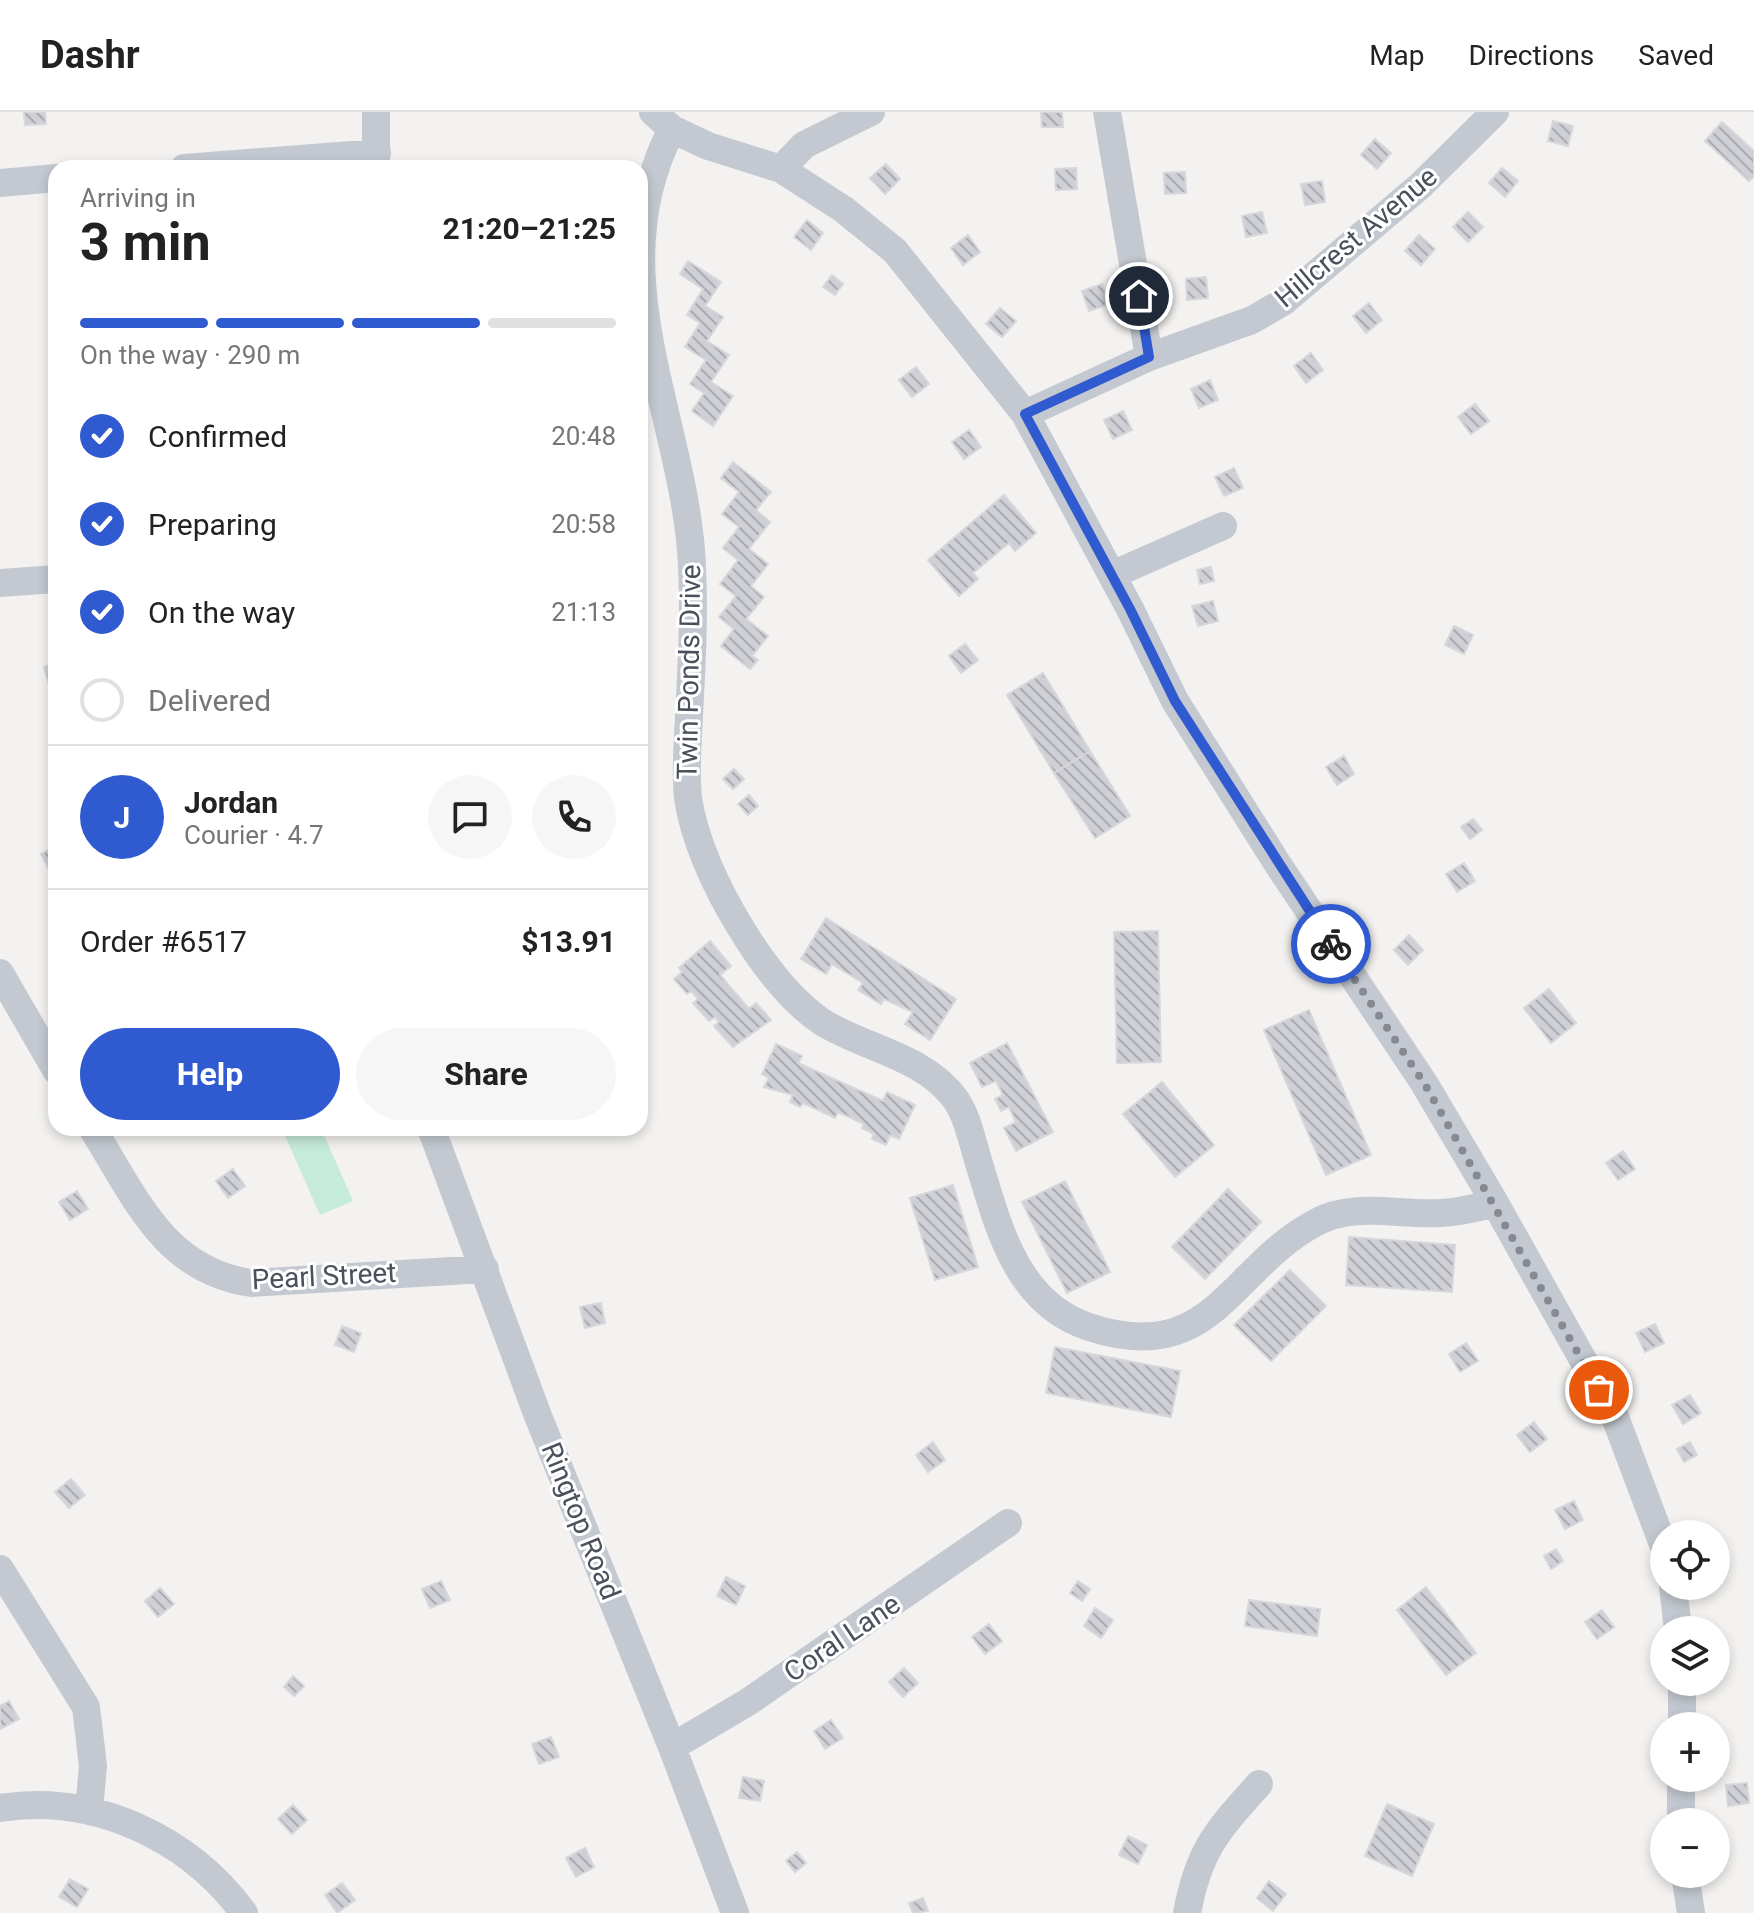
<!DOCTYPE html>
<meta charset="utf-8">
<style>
:root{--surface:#fff;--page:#f6f6f6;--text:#222;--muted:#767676;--line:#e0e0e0;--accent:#305acf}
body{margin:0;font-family:Roboto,sans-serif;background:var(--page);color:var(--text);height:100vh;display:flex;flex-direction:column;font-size:30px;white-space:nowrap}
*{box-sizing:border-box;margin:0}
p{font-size:26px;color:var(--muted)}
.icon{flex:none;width:44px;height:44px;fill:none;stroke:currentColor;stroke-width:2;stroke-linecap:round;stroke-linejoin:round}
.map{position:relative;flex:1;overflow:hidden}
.drawer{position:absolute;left:48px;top:48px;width:600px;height:976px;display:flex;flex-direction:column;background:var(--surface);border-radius:24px;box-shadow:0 4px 12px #0003}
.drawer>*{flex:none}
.controls{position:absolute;left:1650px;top:1408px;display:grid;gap:16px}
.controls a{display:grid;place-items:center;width:80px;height:80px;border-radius:50%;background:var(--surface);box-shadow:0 4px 12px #0003;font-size:40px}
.pin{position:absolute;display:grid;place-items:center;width:68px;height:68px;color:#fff;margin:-34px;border:4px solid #fff;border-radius:50%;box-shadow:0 2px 8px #0007}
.courier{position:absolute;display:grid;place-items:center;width:80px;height:80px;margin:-40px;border:6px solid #305acf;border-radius:50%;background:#fff;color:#222;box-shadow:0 2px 10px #0007}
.headline em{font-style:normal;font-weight:700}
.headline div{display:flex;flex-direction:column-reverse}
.headline{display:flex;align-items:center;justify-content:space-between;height:136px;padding:0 32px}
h1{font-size:52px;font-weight:700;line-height:60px}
.bar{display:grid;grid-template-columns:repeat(4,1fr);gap:12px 8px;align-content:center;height:96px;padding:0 32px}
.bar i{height:10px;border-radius:6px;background:var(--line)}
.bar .current{background:var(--accent)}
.bar p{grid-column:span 4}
.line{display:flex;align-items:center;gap:20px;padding:0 32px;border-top:2px solid var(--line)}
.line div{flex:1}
.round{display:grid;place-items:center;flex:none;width:84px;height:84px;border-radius:42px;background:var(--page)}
ol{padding:0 32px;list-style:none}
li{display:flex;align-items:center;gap:24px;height:88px}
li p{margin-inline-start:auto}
li .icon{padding:8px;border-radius:50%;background:var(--accent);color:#fff;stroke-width:4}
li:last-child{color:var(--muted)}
li i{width:44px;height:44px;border:4px solid var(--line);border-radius:50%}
.primary-button{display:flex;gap:16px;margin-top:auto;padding:16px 32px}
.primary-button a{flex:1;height:92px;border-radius:48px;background:var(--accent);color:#fff;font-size:32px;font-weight:700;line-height:92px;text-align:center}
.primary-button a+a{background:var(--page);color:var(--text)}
header{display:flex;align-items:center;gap:48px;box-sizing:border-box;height:112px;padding:0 40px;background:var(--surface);border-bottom:2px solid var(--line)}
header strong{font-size:38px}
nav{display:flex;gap:44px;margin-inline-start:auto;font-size:28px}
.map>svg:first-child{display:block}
</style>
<header>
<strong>Dashr</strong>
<nav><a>Map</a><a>Directions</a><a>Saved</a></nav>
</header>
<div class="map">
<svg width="1754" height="1801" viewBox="0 0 1754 1801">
<defs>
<pattern id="building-back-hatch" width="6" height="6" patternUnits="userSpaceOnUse" patternTransform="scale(2)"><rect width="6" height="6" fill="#cfd0d5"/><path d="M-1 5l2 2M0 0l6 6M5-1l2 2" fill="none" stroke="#aaabb0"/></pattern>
</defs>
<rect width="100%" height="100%" fill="#f3f2f1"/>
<!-- green -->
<path fill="#c6ebda" d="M 290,1016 L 321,1016 L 353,1089 L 320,1103 L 283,1019 Z"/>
<!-- building -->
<path fill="url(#building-back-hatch)" stroke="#d6d6db" stroke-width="2" d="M 24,0 L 45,0 L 46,12 L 25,13 Z
M 1041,0 L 1062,0 L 1063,15 L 1042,15 Z
M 1553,9 L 1573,14 L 1568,34 L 1548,29 Z
M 1722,10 L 1754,39 L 1754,64 L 1749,69 L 1705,29 Z
M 1375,27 L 1391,41 L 1377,57 L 1361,43 Z
M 886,52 L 900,67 L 885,82 L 870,66 Z
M 1076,56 L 1077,77 L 1056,78 L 1055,57 Z
M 1502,56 L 1518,69 L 1505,85 L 1489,71 Z
M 1185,60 L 1186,81 L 1165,82 L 1164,61 Z
M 1322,69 L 1325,90 L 1305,93 L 1301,72 Z
M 1262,100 L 1267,121 L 1246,125 L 1242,104 Z
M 1468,100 L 1483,115 L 1468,130 L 1453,115 Z
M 807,108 L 823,121 L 811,138 L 794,125 Z
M 968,123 L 980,140 L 963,153 L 951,136 Z
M 1419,123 L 1435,137 L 1421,153 L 1405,139 Z
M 688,149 L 721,170 L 705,194 L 723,205 L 707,229 L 729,243 L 711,270 L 733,284 L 713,314 L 692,299 L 704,281 L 690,272 L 706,248 L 685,235 L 700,211 L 687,203 L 703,177 L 680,162 Z
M 832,163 L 843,172 L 835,183 L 823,175 Z
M 1206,165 L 1208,186 L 1187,188 L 1186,167 Z
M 1102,172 L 1109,192 L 1089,199 L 1082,179 Z
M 1369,191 L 1382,208 L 1366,221 L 1353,204 Z
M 1000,196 L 1016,209 L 1002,225 L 986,212 Z
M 1311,241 L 1323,258 L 1306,271 L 1294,254 Z
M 916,255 L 929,272 L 912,285 L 899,268 Z
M 1210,268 L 1218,288 L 1199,296 L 1191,277 Z
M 1475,292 L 1489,309 L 1471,322 L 1458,305 Z
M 1123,299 L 1132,318 L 1113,327 L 1104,308 Z
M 969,318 L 981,335 L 964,347 L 952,330 Z
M 733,350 L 771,380 L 756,398 L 770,410 L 749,437 L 768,452 L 751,474 L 764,485 L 746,507 L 768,524 L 752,544 L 758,548 L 750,557 L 721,534 L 734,517 L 719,505 L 736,484 L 720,472 L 738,448 L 723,436 L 739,415 L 722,402 L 739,380 L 721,366 Z
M 1234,356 L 1243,376 L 1224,384 L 1215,365 Z
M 1004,383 L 1036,421 L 1015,439 L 1009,431 L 973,461 L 978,467 L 959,484 L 928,448 Z
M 1211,455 L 1214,469 L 1200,472 L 1197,458 Z
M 1213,489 L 1218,509 L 1198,514 L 1192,494 Z
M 1454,514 L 1473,523 L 1464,542 L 1445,533 Z
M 965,532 L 978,548 L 961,561 L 949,544 Z
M 56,551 L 56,573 L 50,575 L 44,555 Z
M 1043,561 L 1090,639 L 1054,661 L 1007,583 Z
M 1090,639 L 1130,704 L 1095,726 L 1054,661 Z
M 1344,644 L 1354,662 L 1337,673 L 1326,655 Z
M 734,657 L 744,667 L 733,677 L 723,667 Z
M 749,683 L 758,694 L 748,703 L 738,692 Z
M 1473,707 L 1482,718 L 1470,727 L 1461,715 Z
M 56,734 L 56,758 L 51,761 L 41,742 Z
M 1464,751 L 1475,769 L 1457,780 L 1446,762 Z
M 826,806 L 956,887 L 930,928 L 905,912 L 913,900 L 884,887 L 881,892 L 858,878 L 863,871 L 832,852 L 826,862 L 801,847 Z
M 1158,819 L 1161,950 L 1117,951 L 1114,820 Z
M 1409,823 L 1423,838 L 1408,853 L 1394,838 Z
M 710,829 L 731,854 L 720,863 L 749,897 L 756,891 L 771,908 L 733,935 L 714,914 L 719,910 L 715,905 L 709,909 L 693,891 L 698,887 L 691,879 L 687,882 L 674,867 L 682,860 L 679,856 Z
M 1549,877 L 1576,911 L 1551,931 L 1524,896 Z
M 1309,898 L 1371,1043 L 1326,1063 L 1264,918 Z
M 1007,931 L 1053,1020 L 1016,1039 L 1004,1016 L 1016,1010 L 1009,995 L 1001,999 L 995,987 L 1003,983 L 996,969 L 982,975 L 970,951 Z
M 776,932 L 802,944 L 798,951 L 883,989 L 887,980 L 915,993 L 899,1027 L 890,1023 L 886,1033 L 872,1027 L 874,1022 L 862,1016 L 864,1012 L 838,1000 L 835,1006 L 803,991 L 800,995 L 790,990 L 793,983 L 764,975 L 769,966 L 762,962 Z
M 1162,970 L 1214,1033 L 1175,1065 L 1123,1002 Z
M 1623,1039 L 1635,1057 L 1618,1068 L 1606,1051 Z
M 233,1057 L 245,1074 L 228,1086 L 216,1069 Z
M 1065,1069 L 1110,1160 L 1067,1181 L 1022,1090 Z
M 953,1073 L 978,1155 L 935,1168 L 910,1086 Z
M 1228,1077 L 1261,1110 L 1205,1167 L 1172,1135 Z
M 77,1079 L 88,1097 L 70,1108 L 59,1090 Z
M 1349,1125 L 1455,1133 L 1452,1180 L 1346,1173 Z
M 1290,1158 L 1326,1194 L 1271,1249 L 1234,1213 Z
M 601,1191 L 605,1211 L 585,1216 L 580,1195 Z
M 1655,1212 L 1664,1231 L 1645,1240 L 1636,1221 Z
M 342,1214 L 361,1221 L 354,1240 L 335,1233 Z
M 1466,1231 L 1478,1249 L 1460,1260 L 1449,1242 Z
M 1055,1235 L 1180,1259 L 1171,1305 L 1046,1281 Z
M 1690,1283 L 1701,1301 L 1683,1312 L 1672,1293 Z
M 1534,1310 L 1547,1327 L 1530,1340 L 1517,1323 Z
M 933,1330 L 945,1348 L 928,1360 L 916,1343 Z
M 1690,1330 L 1697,1343 L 1684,1350 L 1677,1337 Z
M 71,1367 L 85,1383 L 69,1396 L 55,1380 Z
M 1574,1389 L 1583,1408 L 1565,1417 L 1555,1398 Z
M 1556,1437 L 1563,1449 L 1551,1457 L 1544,1444 Z
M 726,1465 L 745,1474 L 736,1493 L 717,1484 Z
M 441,1469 L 450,1488 L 430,1496 L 422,1477 Z
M 1078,1469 L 1090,1477 L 1082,1489 L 1070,1481 Z
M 1426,1475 L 1476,1541 L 1446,1563 L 1397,1498 Z
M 160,1476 L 174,1492 L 158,1505 L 145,1489 Z
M 1249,1488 L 1320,1497 L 1317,1524 L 1245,1514 Z
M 1095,1496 L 1113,1508 L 1101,1526 L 1084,1514 Z
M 1602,1498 L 1614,1515 L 1597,1527 L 1585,1510 Z
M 989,1512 L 1002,1529 L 985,1542 L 972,1525 Z
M 904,1556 L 918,1571 L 903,1585 L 889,1570 Z
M 293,1564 L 304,1574 L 294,1584 L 284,1575 Z
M 9,1589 L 19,1607 L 0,1617 L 0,1594 Z
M 831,1608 L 843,1626 L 825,1637 L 814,1619 Z
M 551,1625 L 559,1645 L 539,1652 L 532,1632 Z
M 743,1665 L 764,1669 L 760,1689 L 739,1686 Z
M 1747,1671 L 1749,1691 L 1728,1694 L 1726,1673 Z
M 1387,1692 L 1434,1712 L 1412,1764 L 1365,1744 Z
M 293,1693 L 307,1708 L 292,1722 L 278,1707 Z
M 1128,1724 L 1147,1733 L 1138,1752 L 1119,1743 Z
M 585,1736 L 594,1755 L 576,1765 L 566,1746 Z
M 797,1740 L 806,1751 L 795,1760 L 786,1749 Z
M 70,1767 L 88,1777 L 77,1795 L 59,1785 Z
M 1269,1769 L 1286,1782 L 1273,1799 L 1257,1786 Z
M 342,1771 L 355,1788 L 337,1801 L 325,1783 Z
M 923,1786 L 928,1799 L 913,1801 L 909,1791 Z"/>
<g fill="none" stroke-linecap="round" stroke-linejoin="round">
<!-- minor -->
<path stroke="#c4c9d1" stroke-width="28" d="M 376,0 L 376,56
M 653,0 L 672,17 L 708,34 L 781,57 L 843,97 L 895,139 L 1025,302 L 1130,497 L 1175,589 L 1277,751 L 1424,971 L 1495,1091 L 1615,1305 L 1664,1435
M 1107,0 L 1149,245
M 672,17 C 598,158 679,296 691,438 C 695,493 692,548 689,603 C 688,630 685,658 688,686 C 694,728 717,777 739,813 C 760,848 788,887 822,910 C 865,937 925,944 956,988 C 967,1004 972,1028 978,1048 C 998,1114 1016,1191 1089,1215 C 1212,1256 1229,1157 1315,1111 C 1355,1089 1398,1104 1441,1101 C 1459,1100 1477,1096 1495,1091
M 184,56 L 377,41
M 781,57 L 804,33 L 871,0
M 0,71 L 56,66
M 1025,302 L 1149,245 L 1252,208 L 1283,190 L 1420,74 L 1495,0
M 1112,463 L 1223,414
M 0,471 L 56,467
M 0,861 L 56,958
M 92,1016 C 135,1084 163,1158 251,1171 L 485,1157
M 431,1016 L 538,1304 L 672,1635 L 735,1801
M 0,1457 L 86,1595 L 93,1654 L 89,1699
M 1673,1474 L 1678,1518
M 1682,1614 L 1682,1570
M 672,1635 L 748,1590 L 1008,1411
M 0,1696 C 94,1681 189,1726 244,1801
M 1681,1710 L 1681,1666
M 1685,1762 L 1691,1801
M 1187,1801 C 1199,1737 1217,1719 1259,1672"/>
</g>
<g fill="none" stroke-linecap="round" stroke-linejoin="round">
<!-- done -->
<path stroke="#868990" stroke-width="8" stroke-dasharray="0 14.4" d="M 1331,832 L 1424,971 L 1599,1278"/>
<!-- route -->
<path stroke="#305acf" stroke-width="10" d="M 1139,184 L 1149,245 L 1025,302 L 1130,497 L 1175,589 L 1331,832"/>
</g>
<g text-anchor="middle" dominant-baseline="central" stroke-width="6" stroke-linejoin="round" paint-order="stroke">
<!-- street labels -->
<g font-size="28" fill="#4b515c" stroke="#fff">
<text transform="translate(1356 125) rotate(-40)">Hillcrest Avenue</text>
<text transform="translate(689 560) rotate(-89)">Twin Ponds Drive</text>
<text transform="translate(324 1164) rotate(-3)">Pearl Street</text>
<text transform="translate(581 1409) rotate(68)">Ringtop Road</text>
<text transform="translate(842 1526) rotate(-34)">Coral Lane</text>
</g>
</g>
</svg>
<div class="controls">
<a><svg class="icon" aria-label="locate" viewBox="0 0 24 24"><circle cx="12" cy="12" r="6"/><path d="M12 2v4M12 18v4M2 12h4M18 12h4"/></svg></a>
<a><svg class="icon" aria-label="layers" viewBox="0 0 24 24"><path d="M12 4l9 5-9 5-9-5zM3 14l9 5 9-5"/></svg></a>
<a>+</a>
<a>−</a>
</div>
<div class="pin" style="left:1599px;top:1278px;background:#ea580c"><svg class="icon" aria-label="bag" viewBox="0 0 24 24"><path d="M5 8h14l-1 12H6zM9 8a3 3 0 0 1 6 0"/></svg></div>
<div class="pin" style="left:1139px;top:184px;background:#1f2937"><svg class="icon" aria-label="home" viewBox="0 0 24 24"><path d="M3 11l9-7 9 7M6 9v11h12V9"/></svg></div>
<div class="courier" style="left:1331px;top:832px"><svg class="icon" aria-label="bike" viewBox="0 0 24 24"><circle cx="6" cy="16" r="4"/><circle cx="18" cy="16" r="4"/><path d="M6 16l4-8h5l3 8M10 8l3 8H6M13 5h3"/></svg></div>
<section class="drawer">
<div class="headline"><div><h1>3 min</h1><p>Arriving in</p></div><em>21:20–21:25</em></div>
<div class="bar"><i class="current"></i><i class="current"></i><i class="current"></i><i></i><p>On the way · 290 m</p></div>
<ol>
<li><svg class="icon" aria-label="check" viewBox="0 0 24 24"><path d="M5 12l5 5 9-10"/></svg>Confirmed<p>20:48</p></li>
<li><svg class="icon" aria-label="check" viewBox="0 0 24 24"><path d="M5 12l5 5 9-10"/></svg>Preparing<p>20:58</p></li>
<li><svg class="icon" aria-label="check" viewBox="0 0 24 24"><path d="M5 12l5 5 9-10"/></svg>On the way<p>21:13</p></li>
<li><i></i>Delivered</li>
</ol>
<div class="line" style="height:144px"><b class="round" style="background:var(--accent);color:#fff">J</b><div><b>Jordan</b><p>Courier · 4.7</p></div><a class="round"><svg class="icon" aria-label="chat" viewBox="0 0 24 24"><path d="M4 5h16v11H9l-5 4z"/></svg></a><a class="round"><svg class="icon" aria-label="phone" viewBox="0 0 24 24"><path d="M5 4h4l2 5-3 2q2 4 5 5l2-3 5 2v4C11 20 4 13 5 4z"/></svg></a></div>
<div class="line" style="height:104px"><div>Order #6517</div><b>$13.91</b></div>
<div class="primary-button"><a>Help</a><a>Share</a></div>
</section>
</div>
